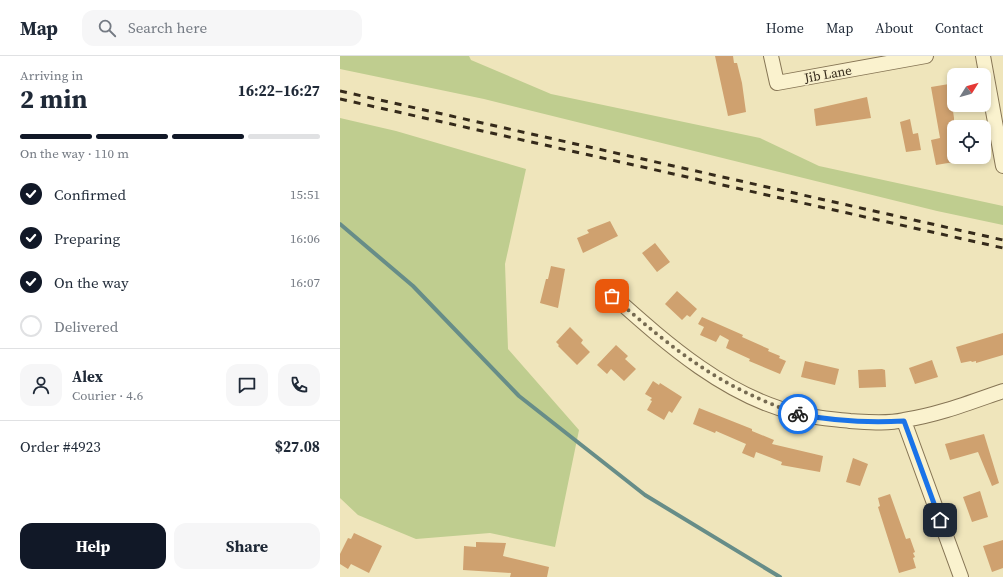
<!DOCTYPE html>
<meta charset="utf-8">
<style>
:root{--surface:#fff;--page:#f6f6f7;--text:#1f2937;--muted:#747a83;--line:#e0e1e3;--accent:#111827}
body{margin:0;font-family:"Source Serif 4",serif;background:var(--page);color:var(--text);height:100vh;display:flex;flex-direction:column;font-size:15px;white-space:nowrap}
*{box-sizing:border-box;margin:0}
p{font-size:13px;color:var(--muted)}
.icon{flex:none;width:22px;height:22px;fill:none;stroke:currentColor;stroke-width:2;stroke-linecap:round;stroke-linejoin:round}
.map{position:relative;flex:1;overflow:hidden}
.side{display:flex;flex-direction:column;background:var(--surface);width:340px}
.side>*{flex:none}
.needle{width:26px;rotate:53deg}
.fabs{position:absolute;left:607px;top:12px;display:grid;gap:8px}
.fabs a{display:grid;place-items:center;width:44px;height:44px;border-radius:8px;background:var(--surface);box-shadow:0 2px 6px #0003;font-size:20px}
.pin{position:absolute;display:grid;place-items:center;width:34px;height:34px;color:#fff;margin:-17px;border-radius:8px;box-shadow:0 2px 6px #0006}
.courier{position:absolute;display:grid;place-items:center;width:40px;height:40px;margin:-20px;border:3px solid #1a73e8;border-radius:50%;background:#fff;color:#222;box-shadow:0 1px 5px #0007}
.headline em{font-style:normal;font-weight:700}
.headline div{display:flex;flex-direction:column-reverse}
.headline{display:flex;align-items:center;justify-content:space-between;height:68px;padding:0 20px}
h1{font-size:26px;font-weight:700;line-height:30px}
.bar{display:grid;grid-template-columns:repeat(4,1fr);gap:6px 4px;align-content:center;height:48px;padding:0 20px}
.bar i{height:5px;border-radius:3px;background:var(--line)}
.bar .current{background:var(--accent)}
.bar p{grid-column:span 4}
.line{display:flex;align-items:center;gap:10px;padding:0 20px;border-top:1px solid var(--line)}
.line div{flex:1}
.round{display:grid;place-items:center;flex:none;width:42px;height:42px;border-radius:12px;background:var(--page)}
ol{padding:0 20px;list-style:none}
li{display:flex;align-items:center;gap:12px;height:44px}
li p{margin-inline-start:auto}
li .icon{padding:4px;border-radius:50%;background:var(--accent);color:#fff;stroke-width:4}
li:last-child{color:var(--muted)}
li i{width:22px;height:22px;border:2px solid var(--line);border-radius:50%}
.cta{display:flex;gap:8px;margin-top:auto;padding:8px 20px}
.cta a{flex:1;height:46px;border-radius:12px;background:var(--accent);color:#fff;font-size:16px;font-weight:700;line-height:46px;text-align:center}
.cta a+a{background:var(--page);color:var(--text)}
header{display:flex;align-items:center;gap:24px;box-sizing:border-box;height:56px;padding:0 20px;background:var(--surface);border-bottom:1px solid var(--line)}
header strong{font-size:19px}
nav{display:flex;gap:22px;margin-inline-start:auto;font-size:14px}
.search{width:280px;height:36px;background:var(--page);display:flex;align-items:center;gap:10px;box-sizing:border-box;padding:0 14px;border-radius:12px;color:var(--muted);font-size:15px}
main{display:flex;flex:1;min-height:0}
.map>svg:first-child{display:block}
</style>
<header>
<strong>Map</strong>
<div class="search"><svg class="icon" aria-label="search" viewBox="0 0 24 24"><circle cx="10" cy="10" r="6"/><path d="M15 15l6 6"/></svg>Search here</div>
<nav><a>Home</a><a>Map</a><a>About</a><a>Contact</a></nav>
</header>
<main>
<section class="side">
<div class="headline"><div><h1>2 min</h1><p>Arriving in</p></div><em>16:22–16:27</em></div>
<div class="bar"><i class="current"></i><i class="current"></i><i class="current"></i><i></i><p>On the way · 110 m</p></div>
<ol>
<li><svg class="icon" aria-label="check" viewBox="0 0 24 24"><path d="M5 12l5 5 9-10"/></svg>Confirmed<p>15:51</p></li>
<li><svg class="icon" aria-label="check" viewBox="0 0 24 24"><path d="M5 12l5 5 9-10"/></svg>Preparing<p>16:06</p></li>
<li><svg class="icon" aria-label="check" viewBox="0 0 24 24"><path d="M5 12l5 5 9-10"/></svg>On the way<p>16:07</p></li>
<li><i></i>Delivered</li>
</ol>
<div class="line" style="height:72px"><a class="round"><svg class="icon" aria-label="person" viewBox="0 0 24 24"><circle cx="12" cy="8" r="4"/><path d="M4 21q1-7 8-7t8 7"/></svg></a><div><b>Alex</b><p>Courier · 4.6</p></div><a class="round"><svg class="icon" aria-label="chat" viewBox="0 0 24 24"><path d="M4 5h16v11H9l-5 4z"/></svg></a><a class="round"><svg class="icon" aria-label="phone" viewBox="0 0 24 24"><path d="M5 4h4l2 5-3 2q2 4 5 5l2-3 5 2v4C11 20 4 13 5 4z"/></svg></a></div>
<div class="line" style="height:52px"><div>Order #4923</div><b>$27.08</b></div>
<div class="cta"><a>Help</a><a>Share</a></div>
</section>
<div class="map">
<svg width="663" height="521" viewBox="0 0 663 521">
<rect width="100%" height="100%" fill="#efe5bb"/>
<!-- green -->
<path fill="#bfcd8f" d="M 0,0 L 129,0 L 131,4 L 211,38 L 420,82 L 479,110 L 663,150 L 663,169 L 597,155 L 144,43 L 0,13 Z
M 0,62 L 56,75 L 186,113 L 165,208 L 168,293 L 239,374 L 215,491 L 150,477 L 76,483 L 18,459 L 0,442 Z"/>
<g fill="none" stroke-linecap="round" stroke-linejoin="round">
<!-- stream -->
<path stroke="#678d88" stroke-width="4" d="M 0,168 L 73,230 L 179,340 L 305,439 L 440,521"/>
</g>
<!-- building -->
<path fill="#cfa16f" d="M 375,0 L 393,0 L 394,7 L 397,7 L 402,27 L 406,56 L 388,60 Z
M 609,28 L 614,62 L 614,106 L 596,109 L 591,84 L 600,82 L 591,31 Z
M 527,41 L 531,62 L 476,70 L 474,53 Z
M 570,63 L 573,78 L 578,77 L 581,94 L 566,96 L 560,66 Z
M 270,165 L 278,180 L 243,197 L 237,182 L 249,177 L 247,174 Z
M 315,187 L 330,206 L 317,216 L 302,197 Z
M 211,210 L 225,213 L 218,252 L 200,247 L 206,223 L 208,223 Z
M 337,235 L 357,253 L 350,261 L 347,259 L 342,264 L 325,248 Z
M 362,261 L 403,279 L 402,281 L 429,293 L 428,295 L 440,300 L 439,302 L 446,305 L 440,318 L 409,305 L 410,303 L 386,292 L 389,284 L 380,279 L 376,286 L 360,279 L 364,271 L 358,268 Z
M 230,271 L 243,284 L 241,287 L 250,296 L 237,309 L 218,290 L 219,289 L 216,286 Z
M 663,277 L 663,299 L 636,307 L 636,305 L 632,306 L 631,305 L 621,307 L 616,291 Z
M 276,289 L 288,300 L 285,303 L 296,313 L 284,325 L 271,313 L 267,318 L 257,309 Z
M 592,304 L 598,321 L 575,328 L 569,312 Z
M 465,305 L 499,313 L 495,329 L 461,321 Z
M 542,313 L 545,314 L 546,331 L 519,332 L 518,314 Z
M 313,325 L 319,329 L 320,327 L 342,341 L 332,357 L 329,355 L 324,364 L 307,354 L 312,345 L 310,344 L 312,342 L 305,338 Z
M 359,352 L 412,373 L 412,375 L 434,384 L 432,388 L 483,400 L 480,416 L 441,409 L 442,406 L 416,396 L 414,402 L 402,397 L 406,388 L 376,375 L 375,377 L 353,368 Z
M 644,378 L 659,427 L 652,430 L 638,396 L 610,404 L 605,388 Z
M 513,402 L 528,408 L 520,430 L 506,426 Z
M 640,435 L 648,461 L 632,466 L 623,441 Z
M 550,438 L 566,483 L 570,482 L 575,496 L 573,497 L 575,501 L 573,502 L 576,512 L 559,517 L 538,451 L 540,450 L 538,442 Z
M 14,477 L 42,490 L 29,517 L 11,508 L 8,513 L 0,508 L 0,498 L 8,482 L 11,483 Z
M 663,484 L 663,512 L 652,516 L 643,490 Z
M 136,486 L 166,487 L 163,500 L 209,511 L 207,521 L 170,521 L 171,517 L 123,514 L 124,490 L 136,491 Z"/>
<g fill="none" stroke-linecap="round" stroke-linejoin="round">
<defs>
<path id="minor" d="M 431,0 L 437,27 L 586,0
M 643,0 L 663,110
M 272,239 C 327,288 386,341 459,358 C 476,362 493,363 510,365 C 528,366 547,368 564,364 C 598,359 631,346 663,335
M 564,365 L 621,521"/>
</defs>
<!-- minor casing -->
<use href="#minor" stroke="#867555" stroke-width="16"/>
<!-- minor -->
<use href="#minor" stroke="#faf2ce" stroke-width="14"/>
<!-- rail -->
<path stroke="#352a1a" stroke-width="3" stroke-dasharray="7 7" stroke-linecap="butt" d="M 0,35 L 663,184
M 0,43 L 663,192"/>
</g>
<g fill="none" stroke-linecap="round" stroke-linejoin="round">
<!-- done -->
<path stroke="#766b52" stroke-width="4" stroke-dasharray="0 7.2" d="M 272,240 C 334,294 379,331 458,358"/>
<!-- route -->
<path stroke="#1a73e8" stroke-width="5" d="M 458,358 C 493,365 529,367 564,365 L 600,464"/>
</g>
<g text-anchor="middle" dominant-baseline="central" stroke-width="3" stroke-linejoin="round" paint-order="stroke">
<!-- street labels -->
<g font-size="13" fill="#352a1a" stroke="#f6eecb">
<text transform="translate(488 18) rotate(-10)">Jib Lane</text>
</g>
</g>
</svg>
<div class="fabs">
<a><svg class="needle" viewBox="-14 -14 28 28"><path d="M0-13l5 13h-10z" fill="#e53935"/><path d="M0 13l5-13h-10z" fill="#747a83"/></svg></a>
<a><svg class="icon" aria-label="locate" viewBox="0 0 24 24"><circle cx="12" cy="12" r="6"/><path d="M12 2v4M12 18v4M2 12h4M18 12h4"/></svg></a>
</div>
<div class="pin" style="left:272px;top:240px;background:#ea580c"><svg class="icon" aria-label="bag" viewBox="0 0 24 24"><path d="M5 8h14l-1 12H6zM9 8a3 3 0 0 1 6 0"/></svg></div>
<div class="pin" style="left:600px;top:464px;background:#1f2937"><svg class="icon" aria-label="home" viewBox="0 0 24 24"><path d="M3 11l9-7 9 7M6 9v11h12V9"/></svg></div>
<div class="courier" style="left:458px;top:358px"><svg class="icon" aria-label="bike" viewBox="0 0 24 24"><circle cx="6" cy="16" r="4"/><circle cx="18" cy="16" r="4"/><path d="M6 16l4-8h5l3 8M10 8l3 8H6M13 5h3"/></svg></div>
</div>
</main>
